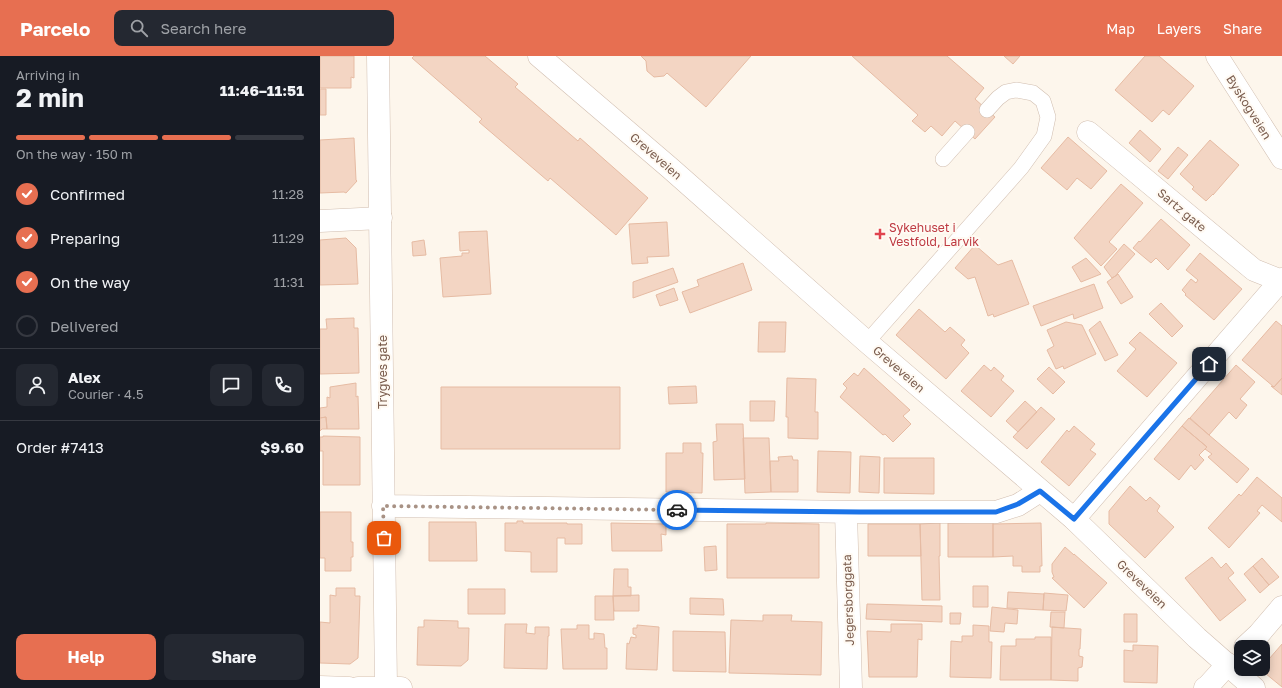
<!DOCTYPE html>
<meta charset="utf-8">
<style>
:root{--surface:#171b24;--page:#242831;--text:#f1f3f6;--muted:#9ea1a6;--line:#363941;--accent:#e76f51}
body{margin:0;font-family:"Golos Text",sans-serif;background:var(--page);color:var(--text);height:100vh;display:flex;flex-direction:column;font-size:15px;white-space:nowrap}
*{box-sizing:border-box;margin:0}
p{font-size:13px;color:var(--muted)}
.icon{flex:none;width:22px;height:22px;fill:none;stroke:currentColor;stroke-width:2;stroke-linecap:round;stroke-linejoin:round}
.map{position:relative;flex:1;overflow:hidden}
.drawer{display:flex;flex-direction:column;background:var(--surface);width:320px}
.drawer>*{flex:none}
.fabs{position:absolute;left:914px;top:584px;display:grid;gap:8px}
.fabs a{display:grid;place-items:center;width:36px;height:36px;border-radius:8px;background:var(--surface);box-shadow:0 2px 10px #0003;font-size:20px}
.pin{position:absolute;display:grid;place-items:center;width:34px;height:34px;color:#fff;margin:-17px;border-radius:8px;box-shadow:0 2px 6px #0006}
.courier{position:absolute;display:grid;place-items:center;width:40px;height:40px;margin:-20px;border:3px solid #1a73e8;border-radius:50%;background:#fff;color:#222;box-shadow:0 1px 5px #0007}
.head em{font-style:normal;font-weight:700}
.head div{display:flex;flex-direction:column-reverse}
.head{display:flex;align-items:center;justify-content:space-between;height:68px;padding:0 16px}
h1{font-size:26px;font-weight:700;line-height:30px}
.bar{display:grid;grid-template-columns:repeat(4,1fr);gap:6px 4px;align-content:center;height:48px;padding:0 16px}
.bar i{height:5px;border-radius:3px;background:var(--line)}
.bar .current{background:var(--accent)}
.bar p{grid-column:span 4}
.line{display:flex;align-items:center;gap:10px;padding:0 16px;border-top:1px solid var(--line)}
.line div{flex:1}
.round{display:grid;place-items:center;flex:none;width:42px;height:42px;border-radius:8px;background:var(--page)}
ol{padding:0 16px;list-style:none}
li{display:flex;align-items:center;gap:12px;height:44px}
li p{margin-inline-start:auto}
li .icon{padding:4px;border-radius:50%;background:var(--accent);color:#fff;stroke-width:4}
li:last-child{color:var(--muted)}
li i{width:22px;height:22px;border:2px solid var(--line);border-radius:50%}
.cta{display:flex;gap:8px;margin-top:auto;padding:8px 16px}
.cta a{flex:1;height:46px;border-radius:8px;background:var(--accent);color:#fff;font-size:16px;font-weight:700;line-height:46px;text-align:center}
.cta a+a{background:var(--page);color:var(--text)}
header{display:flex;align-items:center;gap:24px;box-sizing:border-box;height:56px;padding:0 20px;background:var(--accent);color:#fff}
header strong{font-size:19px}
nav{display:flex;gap:22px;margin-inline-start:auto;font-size:14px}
.search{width:280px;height:36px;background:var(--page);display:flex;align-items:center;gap:10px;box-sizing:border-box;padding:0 14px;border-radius:8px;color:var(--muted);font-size:15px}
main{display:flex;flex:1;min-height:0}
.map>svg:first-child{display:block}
</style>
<header>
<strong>Parcelo</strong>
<div class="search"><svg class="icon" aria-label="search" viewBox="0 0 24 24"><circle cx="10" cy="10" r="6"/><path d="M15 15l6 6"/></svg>Search here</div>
<nav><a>Map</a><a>Layers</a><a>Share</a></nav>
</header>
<main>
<section class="drawer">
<div class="head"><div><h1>2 min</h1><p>Arriving in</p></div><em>11:46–11:51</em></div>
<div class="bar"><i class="current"></i><i class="current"></i><i class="current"></i><i></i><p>On the way · 150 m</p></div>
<ol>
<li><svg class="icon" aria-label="check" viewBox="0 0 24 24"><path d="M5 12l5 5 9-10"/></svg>Confirmed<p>11:28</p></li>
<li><svg class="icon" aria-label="check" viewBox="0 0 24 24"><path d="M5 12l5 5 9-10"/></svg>Preparing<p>11:29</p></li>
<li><svg class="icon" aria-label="check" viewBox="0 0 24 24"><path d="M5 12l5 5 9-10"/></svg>On the way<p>11:31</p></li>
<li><i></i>Delivered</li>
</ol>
<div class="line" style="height:72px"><a class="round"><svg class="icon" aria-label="person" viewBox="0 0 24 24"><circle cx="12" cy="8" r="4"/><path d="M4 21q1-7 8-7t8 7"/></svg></a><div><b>Alex</b><p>Courier · 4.5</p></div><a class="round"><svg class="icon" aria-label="chat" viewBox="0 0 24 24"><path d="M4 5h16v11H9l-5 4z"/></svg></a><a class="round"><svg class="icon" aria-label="phone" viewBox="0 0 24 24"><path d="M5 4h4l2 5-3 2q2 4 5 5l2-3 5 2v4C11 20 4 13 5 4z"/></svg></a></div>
<div class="line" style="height:52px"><div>Order #7413</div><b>$9.60</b></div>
<div class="cta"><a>Help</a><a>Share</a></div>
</section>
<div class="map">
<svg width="962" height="632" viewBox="0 0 962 632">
<rect width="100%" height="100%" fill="#fdf6ec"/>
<!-- building -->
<path fill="#f3d5c3" stroke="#e6bba3" d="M 0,0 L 34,0 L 34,22 L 31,21 L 31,32 L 0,32 Z
M 94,0 L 165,0 L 198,28 L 195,31 L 258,85 L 260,82 L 328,142 L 296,179 L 230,122 L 228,125 L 159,66 L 162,63 L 92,2 Z
M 321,0 L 431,0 L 386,51 L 347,17 L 344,20 L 334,21 L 327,15 L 326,5 Z
M 532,0 L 627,0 L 664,32 L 655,43 L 675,61 L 655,83 L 635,65 L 622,80 L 611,70 L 605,76 L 592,65 L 598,59 Z
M 684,0 L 700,0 L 693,8 Z
M 825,0 L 839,0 L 874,30 L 849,59 L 843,54 L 832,66 L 795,34 Z
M 0,33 L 6,33 L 6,59 L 0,59 Z
M 820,74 L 841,93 L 830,106 L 809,87 Z
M 748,81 L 787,115 L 771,133 L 757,122 L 747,134 L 721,112 Z
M 34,82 L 36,124 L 37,125 L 26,137 L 24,136 L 0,137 L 0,84 Z
M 890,84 L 919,109 L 893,139 L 893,138 L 886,145 L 872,133 L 874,131 L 860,118 Z
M 858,91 L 868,99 L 848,123 L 838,115 Z
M 801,128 L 823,147 L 789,186 L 797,193 L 781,210 L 754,182 Z
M 841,163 L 870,189 L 848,214 L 836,202 L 831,207 L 813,192 L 819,185 L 820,186 Z
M 347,166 L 349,200 L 327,201 L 328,207 L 312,208 L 309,168 Z
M 167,175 L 171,238 L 123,241 L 120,202 L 142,200 L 142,197 L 149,197 L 149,194 L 140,195 L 139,176 Z
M 26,182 L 36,192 L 38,228 L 0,229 L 0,184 Z
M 104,184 L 106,199 L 93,200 L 92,186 Z
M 804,188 L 815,198 L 797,218 L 797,219 L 792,222 L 784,211 Z
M 655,189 L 678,209 L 692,204 L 709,248 L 674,261 L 673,258 L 668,260 L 655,221 L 648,223 L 635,212 Z
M 880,197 L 922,233 L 894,264 L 865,239 L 866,238 L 862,234 L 871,223 L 876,227 L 878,224 L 866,214 Z
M 766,202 L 781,218 L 761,226 L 752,211 Z
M 423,207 L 432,234 L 370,257 L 362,236 L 379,230 L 377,224 Z
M 353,212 L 358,226 L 313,242 L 313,226 Z
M 798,218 L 813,241 L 801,248 L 787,226 Z
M 774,228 L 783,252 L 754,263 L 753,258 L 721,270 L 713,250 Z
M 354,232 L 358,244 L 340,250 L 336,239 Z
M 841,247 L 863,270 L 852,281 L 829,258 Z
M 599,253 L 625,276 L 630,271 L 645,284 L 641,289 L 649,297 L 626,323 L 576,279 Z
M 34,262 L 34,272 L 38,272 L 39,317 L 0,318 L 0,273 L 7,273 L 6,263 Z
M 780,265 L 798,299 L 785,305 L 769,274 Z
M 956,265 L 962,270 L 962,322 L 954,331 L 922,304 Z
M 439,266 L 466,266 L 465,296 L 438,296 Z
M 746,266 L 762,269 L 776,298 L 744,313 L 743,310 L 736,313 L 727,294 L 734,290 L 727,274 Z
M 820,276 L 857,307 L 827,341 L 797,315 L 816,293 L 809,287 Z
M 664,309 L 671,315 L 674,311 L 684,320 L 681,324 L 694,335 L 671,361 L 641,335 Z
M 916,309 L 935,326 L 920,343 L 927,349 L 916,363 L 909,356 L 889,379 L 870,362 Z
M 729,311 L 745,326 L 733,338 L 717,323 Z
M 544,312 L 590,354 L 583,360 L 591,368 L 573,386 L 565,378 L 563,379 L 520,341 L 527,332 L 523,328 L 534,317 L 538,320 Z
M 467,322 L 496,323 L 495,356 L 498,356 L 498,383 L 468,382 L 468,361 L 466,361 Z
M 962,322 L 962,339 L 951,330 L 954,331 Z
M 36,327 L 36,341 L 38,340 L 39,373 L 7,373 L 6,361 L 0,362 L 0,352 L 7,351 L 7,341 L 10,342 L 10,331 Z
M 376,330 L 377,347 L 349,348 L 348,331 Z
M 121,331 L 300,331 L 300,393 L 121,393 Z
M 430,345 L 455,345 L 454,365 L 430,365 Z
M 705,345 L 717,356 L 698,376 L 686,365 Z
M 721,351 L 735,363 L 707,393 L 693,381 Z
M 6,361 L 7,373 L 2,373 L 0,375 L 0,362 Z
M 869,362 L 929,413 L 917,427 L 888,401 L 892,398 L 885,393 L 887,391 L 862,370 Z
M 396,368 L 423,368 L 425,423 L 394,424 L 393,386 L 397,385 Z
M 754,370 L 775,388 L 770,394 L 776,398 L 749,430 L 721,406 L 747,374 L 749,376 Z
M 862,370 L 887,391 L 879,399 L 884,404 L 875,414 L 871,409 L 859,424 L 834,403 Z
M 3,380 L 40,381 L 40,429 L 3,429 L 3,395 L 0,395 L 0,381 L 3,381 Z
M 423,382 L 449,382 L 451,436 L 425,437 Z
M 363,387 L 381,387 L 381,397 L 383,397 L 382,437 L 346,436 L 346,397 L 363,397 Z
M 498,395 L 531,396 L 530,437 L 497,436 Z
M 472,400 L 473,404 L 478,404 L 478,436 L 451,436 L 450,405 L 459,405 L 458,401 Z
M 540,400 L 560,401 L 559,437 L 539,436 Z
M 564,402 L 614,402 L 614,438 L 564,437 Z
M 937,421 L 962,442 L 962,466 L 942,449 L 937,455 L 940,457 L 909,492 L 888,472 L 919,438 L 921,440 Z
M 810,430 L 826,445 L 830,441 L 840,450 L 837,455 L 854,471 L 825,502 L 789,468 L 789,455 Z
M 0,456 L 31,456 L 31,486 L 33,486 L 33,501 L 31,501 L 31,515 L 5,515 L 5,502 L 0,502 Z
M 197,465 L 203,465 L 203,467 L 247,467 L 247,468 L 262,468 L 262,488 L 245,488 L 245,482 L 237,482 L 237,516 L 211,516 L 211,496 L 185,495 L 185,467 L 197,467 Z
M 109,466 L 156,466 L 157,505 L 109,505 Z
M 673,466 L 673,501 L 628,501 L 628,467 Z
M 291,467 L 346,468 L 346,479 L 341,478 L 342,495 L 292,495 Z
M 446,467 L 499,468 L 499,522 L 407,522 L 407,468 L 446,468 Z
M 620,467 L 620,500 L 619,500 L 620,544 L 602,544 L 600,468 Z
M 721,467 L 722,510 L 720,510 L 720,516 L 702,516 L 702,510 L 693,510 L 693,500 L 673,501 L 673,468 Z
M 548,468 L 600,468 L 601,500 L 548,500 Z
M 396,490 L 397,514 L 385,515 L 384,491 Z
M 745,491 L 754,499 L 754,498 L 787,527 L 764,552 L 732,522 L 734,521 L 732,516 L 732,508 Z
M 892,501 L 901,512 L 906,507 L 914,517 L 908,522 L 926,544 L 900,565 L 865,522 Z
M 942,502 L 959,521 L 949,529 L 933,510 Z
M 933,510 L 949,529 L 940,537 L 924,518 Z
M 294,513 L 308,513 L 308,531 L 311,531 L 311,540 L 293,540 Z
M 653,530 L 668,530 L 668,551 L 653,551 Z
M 16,532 L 35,532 L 35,540 L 40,540 L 38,602 L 30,608 L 0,607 L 0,566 L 10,567 L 10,539 L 16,540 Z
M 148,533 L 185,533 L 185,558 L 148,558 Z
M 688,536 L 724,538 L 723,554 L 687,552 Z
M 724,537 L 748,539 L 746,555 L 723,554 Z
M 319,539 L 319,555 L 294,555 L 293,540 Z
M 275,540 L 293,540 L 294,564 L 275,564 Z
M 370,542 L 403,543 L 404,559 L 370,558 Z
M 547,548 L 622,550 L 622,566 L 546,563 Z
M 672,551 L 698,554 L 697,568 L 685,567 L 684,576 L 670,575 Z
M 731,556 L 745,556 L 744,572 L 730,571 Z
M 630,557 L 641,557 L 640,568 L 630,568 Z
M 804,558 L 817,558 L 817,586 L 804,586 Z
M 443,559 L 472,559 L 471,565 L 502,566 L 501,619 L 409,617 L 411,564 L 443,565 Z
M 104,564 L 138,565 L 138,572 L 149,572 L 148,604 L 141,610 L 97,609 L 98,571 L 104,571 Z
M 185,568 L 207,568 L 206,577 L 215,578 L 215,571 L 229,571 L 229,580 L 228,580 L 227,613 L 184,612 Z
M 571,568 L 602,568 L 602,584 L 598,583 L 597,621 L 549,621 L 547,575 L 571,576 Z
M 257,569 L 269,569 L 269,583 L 274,583 L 274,577 L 284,578 L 285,592 L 287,592 L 287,613 L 243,613 L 241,573 L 257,573 Z
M 317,569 L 339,571 L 337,614 L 306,613 L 307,587 L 309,588 L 311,581 L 316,582 L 316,579 L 313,578 L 313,572 L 317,572 Z
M 653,569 L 669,570 L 669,586 L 672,586 L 671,622 L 630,621 L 631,585 L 642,586 L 642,580 L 653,580 Z
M 732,571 L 761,573 L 760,593 L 759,593 L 759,600 L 763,601 L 762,611 L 758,612 L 758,625 L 731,624 Z
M 353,575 L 405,576 L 406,616 L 353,615 Z
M 715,581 L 731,581 L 731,624 L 680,624 L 681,590 L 696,590 L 696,583 L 715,583 Z
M 962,588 L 962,631 L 940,613 L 943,613 L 943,610 Z
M 813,589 L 838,590 L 837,627 L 804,626 L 804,594 L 813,595 Z"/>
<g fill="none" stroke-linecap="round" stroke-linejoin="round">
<defs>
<path id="service" d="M 623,103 L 647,76
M 547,286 L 701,112 L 724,80 L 728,61 L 723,45 L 713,37 L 696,34 L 686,36 L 678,42 L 667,54"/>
<path id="minor" d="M 58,0 L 66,631
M 897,0 L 962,102
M 768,76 L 934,214 L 962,225
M 63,450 L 540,456 L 676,456 L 698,449 L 720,435
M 526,456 L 531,632
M 754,463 L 962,223
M 925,591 L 939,578 L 962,551"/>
<path id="tertiary" d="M 219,0 L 350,112 L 547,286 L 754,463 L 877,582 L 934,632
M 0,165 L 61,162"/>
<path id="secondary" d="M 0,631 L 29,632
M 38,632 L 81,632
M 885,632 L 888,630 L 908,608"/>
</defs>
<!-- service casing -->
<use href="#service" stroke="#d1beb0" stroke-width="16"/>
<!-- minor casing -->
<use href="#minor" stroke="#d1beb0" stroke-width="23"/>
<!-- tertiary casing -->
<use href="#tertiary" stroke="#d1beb0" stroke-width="23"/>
<!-- secondary casing -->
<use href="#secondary" stroke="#d6c0b0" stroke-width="23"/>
<!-- service -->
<use href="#service" stroke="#fff" stroke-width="15"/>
<!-- minor -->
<use href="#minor" stroke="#fff" stroke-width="22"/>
<!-- tertiary -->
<use href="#tertiary" stroke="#fff" stroke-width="22"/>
<!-- secondary -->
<use href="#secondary" stroke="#fff" stroke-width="22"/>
</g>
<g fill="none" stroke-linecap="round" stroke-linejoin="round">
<!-- done -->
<path stroke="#a89285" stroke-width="4" stroke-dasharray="0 7.2" d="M 64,482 L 63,450 L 357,454"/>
<!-- route -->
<path stroke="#1a73e8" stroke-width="5" d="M 357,454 L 540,456 L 676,456 L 698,448 L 720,435 L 754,463 L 889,308"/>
</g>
<!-- markers -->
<path fill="#e0444e" stroke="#fffaf3" stroke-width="1.5" d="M558 172h4v4h4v4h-4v4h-4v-4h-4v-4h4z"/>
<g text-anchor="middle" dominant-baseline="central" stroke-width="4" stroke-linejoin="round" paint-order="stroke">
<!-- street labels -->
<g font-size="12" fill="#7a5c4d" stroke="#fffaf3">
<text transform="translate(929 51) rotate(58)">Byskogveien</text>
<text transform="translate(336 100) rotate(41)">Greveveien</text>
<text transform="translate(862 154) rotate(40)">Sartz gate</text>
<text transform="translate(579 313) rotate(41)">Greveveien</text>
<text transform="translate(62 316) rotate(-90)">Trygves gate</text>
<text transform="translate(822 528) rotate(44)">Greveveien</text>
<text transform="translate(528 544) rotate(-92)">Jegersborggata</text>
</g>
<!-- health labels -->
<g font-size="12" fill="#be3a42" stroke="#fffaf3" text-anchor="start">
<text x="569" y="171">Sykehuset i<tspan x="569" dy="14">Vestfold, Larvik</tspan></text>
</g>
</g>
</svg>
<div class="fabs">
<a><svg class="icon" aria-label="layers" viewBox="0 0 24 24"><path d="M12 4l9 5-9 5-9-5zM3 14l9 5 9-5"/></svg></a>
</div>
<div class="pin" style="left:64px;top:482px;background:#ea580c"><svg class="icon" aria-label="bag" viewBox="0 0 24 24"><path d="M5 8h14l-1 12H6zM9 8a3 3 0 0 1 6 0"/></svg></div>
<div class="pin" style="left:889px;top:308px;background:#1f2937"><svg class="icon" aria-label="home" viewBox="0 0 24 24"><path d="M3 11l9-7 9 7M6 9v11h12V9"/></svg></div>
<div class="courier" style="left:357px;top:454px"><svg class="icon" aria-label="car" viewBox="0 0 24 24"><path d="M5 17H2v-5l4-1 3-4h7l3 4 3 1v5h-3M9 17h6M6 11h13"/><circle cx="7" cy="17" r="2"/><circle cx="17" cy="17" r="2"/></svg></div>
</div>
</main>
